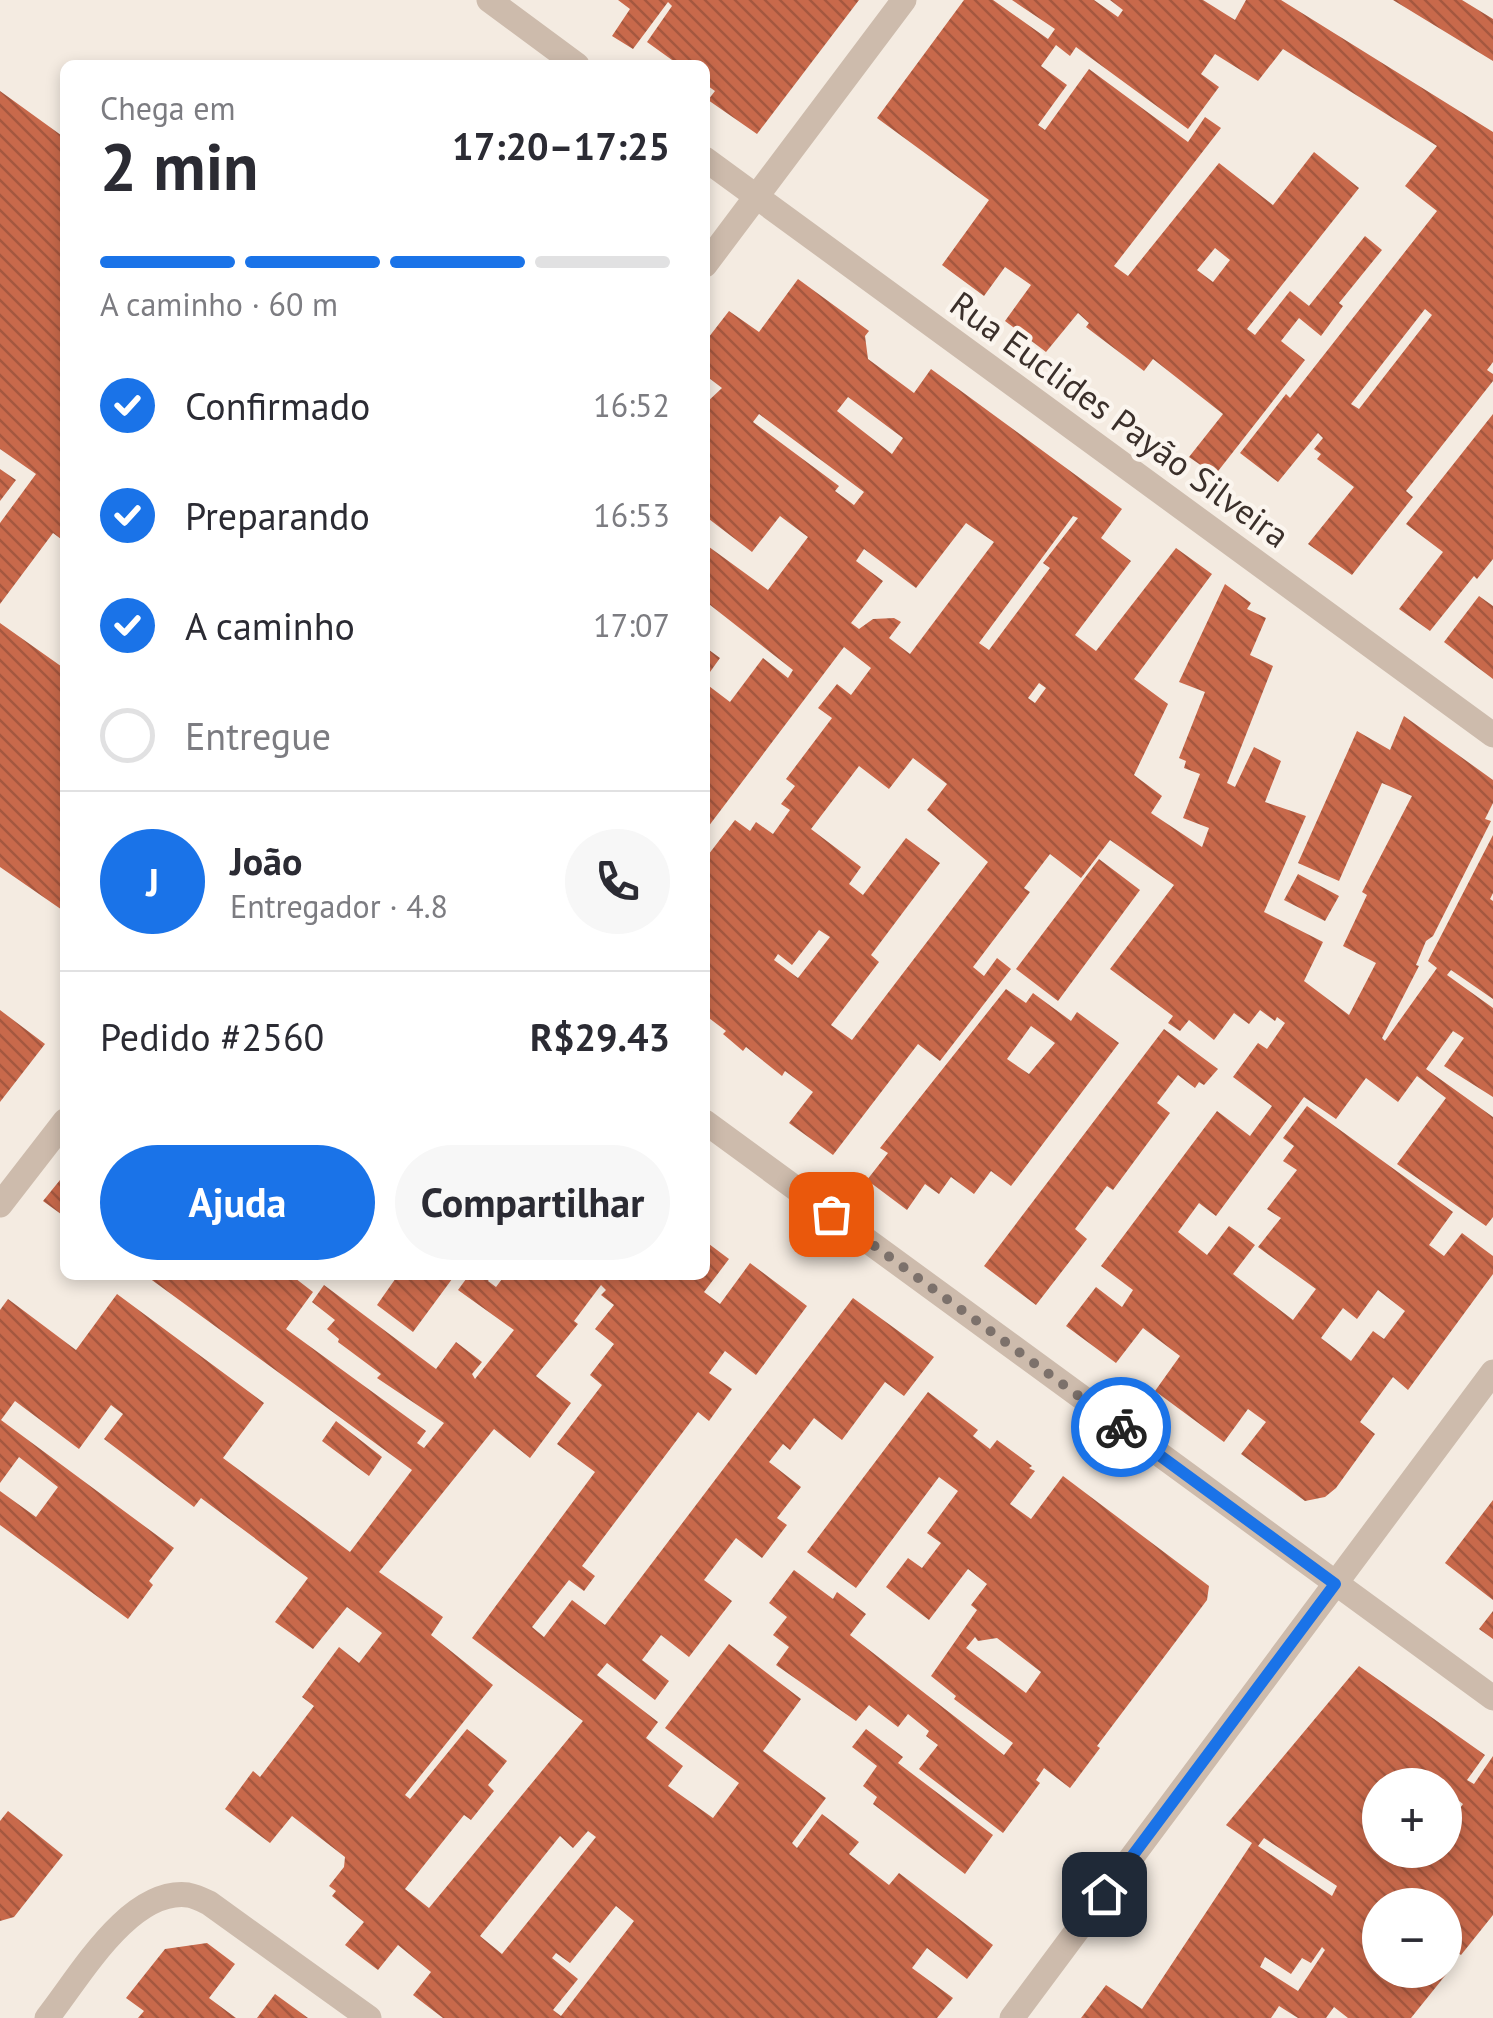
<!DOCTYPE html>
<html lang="pt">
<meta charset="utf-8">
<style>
:root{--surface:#fff;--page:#f7f7f7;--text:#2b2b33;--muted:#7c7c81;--line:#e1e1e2;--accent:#1a73e8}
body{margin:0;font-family:"PT Sans",sans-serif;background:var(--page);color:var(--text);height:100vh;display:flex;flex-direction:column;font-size:38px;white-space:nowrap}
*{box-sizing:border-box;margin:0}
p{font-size:32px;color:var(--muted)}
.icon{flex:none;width:55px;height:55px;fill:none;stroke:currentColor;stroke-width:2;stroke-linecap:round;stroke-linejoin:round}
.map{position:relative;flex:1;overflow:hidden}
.panel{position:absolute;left:60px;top:60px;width:650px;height:1220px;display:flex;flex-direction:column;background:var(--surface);border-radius:15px;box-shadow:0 5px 15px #0003}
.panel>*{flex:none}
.buttons{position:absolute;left:1362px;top:1768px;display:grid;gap:20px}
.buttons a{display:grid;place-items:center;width:100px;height:100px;border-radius:50%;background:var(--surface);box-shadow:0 5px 15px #0003;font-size:50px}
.pin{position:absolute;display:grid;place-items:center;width:85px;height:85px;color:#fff;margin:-42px;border-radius:20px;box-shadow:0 5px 15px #0006}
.courier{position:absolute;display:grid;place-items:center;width:100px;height:100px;margin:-50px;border:8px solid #1a73e8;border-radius:50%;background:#fff;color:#222;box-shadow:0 2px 12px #0007}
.headline em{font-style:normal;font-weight:600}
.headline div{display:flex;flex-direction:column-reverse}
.headline{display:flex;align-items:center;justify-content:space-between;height:170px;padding:0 40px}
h1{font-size:65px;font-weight:600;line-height:75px}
.bar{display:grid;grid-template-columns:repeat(4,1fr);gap:15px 10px;align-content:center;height:120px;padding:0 40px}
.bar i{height:12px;border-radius:8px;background:var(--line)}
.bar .on{background:var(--accent)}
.bar p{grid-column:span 4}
.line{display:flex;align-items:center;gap:25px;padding:0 40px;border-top:2px solid var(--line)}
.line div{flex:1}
.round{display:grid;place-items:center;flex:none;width:105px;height:105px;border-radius:52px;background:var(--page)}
ol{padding:0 40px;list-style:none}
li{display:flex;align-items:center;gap:30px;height:110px}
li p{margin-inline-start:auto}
li .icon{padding:10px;border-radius:50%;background:var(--accent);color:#fff;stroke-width:4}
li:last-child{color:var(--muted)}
li i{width:55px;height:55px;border:5px solid var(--line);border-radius:50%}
.button{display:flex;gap:20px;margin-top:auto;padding:20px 40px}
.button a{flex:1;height:115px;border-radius:60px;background:var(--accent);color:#fff;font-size:40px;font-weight:600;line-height:115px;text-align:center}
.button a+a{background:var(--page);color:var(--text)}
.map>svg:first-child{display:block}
</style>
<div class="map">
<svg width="1493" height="2018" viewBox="0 0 1493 2018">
<defs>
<pattern id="building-back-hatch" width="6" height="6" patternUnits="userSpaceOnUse" patternTransform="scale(2.5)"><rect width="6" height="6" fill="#c8694b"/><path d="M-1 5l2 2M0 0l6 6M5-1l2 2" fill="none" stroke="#a4573f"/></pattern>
</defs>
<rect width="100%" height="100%" fill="#f4ebe1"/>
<!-- building -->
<path fill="url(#building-back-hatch)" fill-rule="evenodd" d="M 618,0 L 859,0 L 757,134 L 708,100 L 715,91 L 705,84 L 705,65 L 679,65 L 647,42 L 672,6 L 668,2 L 633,49 L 612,36 L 630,9 Z
M 964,0 L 993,0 L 1048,39 L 1055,29 L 1012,0 L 1094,0 L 1118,17 L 1123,10 L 1110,0 L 1203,0 L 1235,20 L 1246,0 L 1281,0 L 1493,132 L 1493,362 L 1487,370 L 1493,374 L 1493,381 L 1406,491 L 1413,497 L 1352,575 L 1308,544 L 1354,487 L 1317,459 L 1321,454 L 1314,449 L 1323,438 L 1318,433 L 1278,482 L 1240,453 L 1286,394 L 1290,398 L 1437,211 L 1405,186 L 1437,146 L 1283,49 L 1258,81 L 1215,54 L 1201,74 L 1219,87 L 1188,129 L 1076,47 L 1070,56 L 1056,45 L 1041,66 L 1067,85 L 1038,125 L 1045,130 L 1089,69 L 1188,142 L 1205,117 L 1221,128 L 1114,266 L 1128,276 L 1219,163 L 1273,205 L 1314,152 L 1359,188 L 1247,329 L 1255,335 L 1290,291 L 1309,306 L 1365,236 L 1382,250 L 1339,303 L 1343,306 L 1321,336 L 1299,318 L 1281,341 L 1305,360 L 1215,475 L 1189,457 L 1223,414 L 1153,359 L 1144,371 L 1086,327 L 1089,323 L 1078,313 L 1046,352 L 1005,321 L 1031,285 L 1005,267 L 984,296 L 942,265 L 989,200 L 877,118 ZM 1215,248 L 1230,260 L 1213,282 L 1197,270 ZM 1425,309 L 1432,315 L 1359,409 L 1351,404 Z
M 1393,0 L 1462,0 L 1493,19 L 1493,61 Z
M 0,91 L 65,138 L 65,542 L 53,533 L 0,604 L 0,523 L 36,474 L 0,449 Z
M 798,279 L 869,331 L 865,336 L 868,359 L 914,393 L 931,369 L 1122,509 L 1101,538 L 1131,561 L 1075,635 L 1096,651 L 1176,548 L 1212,574 L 1134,679 L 1168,704 L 1134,775 L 1162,796 L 1151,813 L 1202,847 L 1209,828 L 1183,818 L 1200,774 L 1184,768 L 1186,761 L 1179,758 L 1205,692 L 1179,682 L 1225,584 L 1251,603 L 1247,609 L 1266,618 L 1250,655 L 1273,666 L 1227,783 L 1235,787 L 1254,747 L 1281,761 L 1265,802 L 1306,816 L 1264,912 L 1323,942 L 1304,981 L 1349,1015 L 1376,963 L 1343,946 L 1367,895 L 1362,892 L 1412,796 L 1382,783 L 1339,881 L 1298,863 L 1357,731 L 1390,750 L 1404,716 L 1493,780 L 1493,803 L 1485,819 L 1491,821 L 1433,936 L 1426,941 L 1416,965 L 1419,966 L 1382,1038 L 1385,1041 L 1437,968 L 1428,961 L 1493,835 L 1493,893 L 1490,899 L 1493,901 L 1493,999 L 1451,970 L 1447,975 L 1493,1008 L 1493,1097 L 1444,1066 L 1464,1038 L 1453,1031 L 1426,1069 L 1493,1117 L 1493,1217 L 1486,1226 L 1397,1164 L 1446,1098 L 1417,1076 L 1398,1102 L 1366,1078 L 1336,1119 L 1304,1097 L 1216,1216 L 1199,1203 L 1178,1232 L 1207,1255 L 1229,1226 L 1242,1235 L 1255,1245 L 1233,1274 L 1293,1320 L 1316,1289 L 1258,1247 L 1281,1218 L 1267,1209 L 1297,1170 L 1283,1161 L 1294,1146 L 1283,1138 L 1307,1106 L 1453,1212 L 1429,1245 L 1444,1256 L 1462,1233 L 1493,1256 L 1493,1274 L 1408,1390 L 1393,1377 L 1360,1422 L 1375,1434 L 1336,1488 L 1325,1497 L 1305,1501 L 1241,1454 L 1266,1422 L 1248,1409 L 1224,1442 L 1155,1391 L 1180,1356 L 1143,1328 L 1116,1363 L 1066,1326 L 1096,1287 L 1122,1307 L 1133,1290 L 1101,1266 L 1217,1111 L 1250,1136 L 1272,1106 L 1233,1077 L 1258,1043 L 1267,1049 L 1285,1023 L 1277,1017 L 1275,1021 L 1260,1010 L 1249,1024 L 1234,1013 L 1214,1040 L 1189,1020 L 1180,1031 L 1168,1023 L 1173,1016 L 1110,969 L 1174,885 L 1110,840 L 1081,878 L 1050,854 L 1024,888 L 1030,892 L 973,967 L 984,976 L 997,958 L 1011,969 L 940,1061 L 918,1044 L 833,1155 L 789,1123 L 813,1092 L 785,1071 L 782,1076 L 746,1047 L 743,1051 L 723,1034 L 726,1031 L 705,1015 L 705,859 L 735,820 L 750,831 L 756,822 L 773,834 L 790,810 L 781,804 L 795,786 L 786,779 L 832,718 L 818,708 L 837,684 L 851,695 L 871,668 L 844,647 L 705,831 L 705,683 L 730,702 L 763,658 L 788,678 L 793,670 L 705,601 L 705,544 L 768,590 L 808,537 L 780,516 L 752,552 L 705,516 L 705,404 L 722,388 L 705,375 L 705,342 L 729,311 L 759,332 ZM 848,397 L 903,438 L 892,454 L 837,411 ZM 759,414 L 864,492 L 854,505 L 835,491 L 839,486 L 753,422 ZM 1073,516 L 1078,518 L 1043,563 L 1050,568 L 989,650 L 979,643 ZM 966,523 L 994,542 L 910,654 L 889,638 L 901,622 L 894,618 L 873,619 L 859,629 L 851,623 L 883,581 L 856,561 L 864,549 L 916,588 ZM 1039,683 L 1046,688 L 1035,703 L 1028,698 ZM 913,758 L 947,784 L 927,810 L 988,862 L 852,1040 L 831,1025 L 879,962 L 871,955 L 940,863 L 906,838 L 863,895 L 849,884 L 861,867 L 811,829 L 859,766 L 889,789 ZM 819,930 L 830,937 L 798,978 L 774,960 L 778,954 L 792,965 ZM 1378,1290 L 1405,1311 L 1384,1339 L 1373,1331 L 1351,1361 L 1321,1338 L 1343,1308 L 1357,1319 Z
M 1493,414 L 1493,559 L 1477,579 L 1474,576 L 1430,631 L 1399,609 L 1443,552 L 1406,524 Z
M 0,469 L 16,480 L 0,501 Z
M 1479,596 L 1493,606 L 1493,679 L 1444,642 Z
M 0,623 L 65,669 L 65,912 L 0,867 Z
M 705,647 L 720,658 L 705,679 Z
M 1099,859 L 1140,890 L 1058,1001 L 1016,969 Z
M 1298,874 L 1339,896 L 1325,921 L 1284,900 Z
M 1006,989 L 1026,1003 L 1033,993 L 1071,1021 L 1077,1012 L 1119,1043 L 1011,1186 L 991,1171 L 974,1194 L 951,1177 L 939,1194 L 925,1184 L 907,1210 L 867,1180 L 888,1153 L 880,1148 ZM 1031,1026 L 1055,1043 L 1029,1074 L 1007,1059 Z
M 0,1010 L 45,1044 L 0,1102 Z
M 1164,1029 L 1218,1069 L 1204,1085 L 1199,1082 L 1195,1088 L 1178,1075 L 1157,1103 L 1170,1113 L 1113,1190 L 1107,1186 L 1075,1229 L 1087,1239 L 1036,1305 L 984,1266 Z
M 60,1180 L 65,1184 L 65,1217 L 43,1201 Z
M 705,1241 L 729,1259 L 704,1292 L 720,1304 L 750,1263 L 807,1306 L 756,1375 L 725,1351 L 709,1373 L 732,1389 L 709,1421 L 698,1412 L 582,1566 L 595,1576 L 584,1591 L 569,1580 L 532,1627 L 544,1637 L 572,1600 L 605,1625 L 853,1298 L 934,1357 L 904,1396 L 885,1382 L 842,1440 L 814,1418 L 790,1450 L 783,1444 L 769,1462 L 801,1487 L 777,1518 L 787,1525 L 762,1558 L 736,1538 L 704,1580 L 732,1601 L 689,1657 L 661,1635 L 642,1660 L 669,1681 L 655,1700 L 607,1663 L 597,1675 L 658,1722 L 646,1738 L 683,1766 L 668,1786 L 713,1818 L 739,1783 L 665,1728 L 729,1644 L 801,1699 L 763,1751 L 826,1798 L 792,1843 L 797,1848 L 822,1814 L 859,1842 L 849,1854 L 889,1885 L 899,1873 L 993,1945 L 967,1979 L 927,1948 L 912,1968 L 953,1998 L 937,2018 L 443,2018 L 413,1995 L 431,1972 L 398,1945 L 378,1970 L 345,1945 L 364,1922 L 332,1896 L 336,1891 L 329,1886 L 344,1867 L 345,1857 L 292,1816 L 270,1843 L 225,1809 L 253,1771 L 260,1777 L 314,1706 L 302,1697 L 339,1647 L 359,1663 L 382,1633 L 347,1607 L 313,1649 L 275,1622 L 308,1578 L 201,1498 L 194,1507 L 104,1439 L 123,1414 L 111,1405 L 79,1449 L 15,1401 L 1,1420 L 174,1548 L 149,1581 L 153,1585 L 128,1619 L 0,1525 L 0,1491 L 36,1517 L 58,1487 L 19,1457 L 0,1483 L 0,1310 L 8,1299 L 76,1350 L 117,1294 L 264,1403 L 223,1458 L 350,1552 L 412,1470 L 145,1275 L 291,1275 L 313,1292 L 286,1329 L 426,1431 L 417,1443 L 424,1448 L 444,1423 L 377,1378 L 381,1374 L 338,1342 L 339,1339 L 327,1329 L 335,1320 L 312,1302 L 324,1285 L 436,1369 L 456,1342 L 482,1362 L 472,1374 L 475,1379 L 514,1330 L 458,1290 L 469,1275 L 492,1275 L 488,1281 L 496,1287 L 505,1275 L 705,1275 ZM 601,1285 L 606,1290 L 601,1295 L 614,1305 L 595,1329 L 614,1344 L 590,1375 L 602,1385 L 557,1444 L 595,1472 L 472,1638 L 583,1721 L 429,1908 L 405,1889 L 464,1815 L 471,1820 L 494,1791 L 488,1785 L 507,1761 L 467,1729 L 410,1799 L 405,1795 L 493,1685 L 431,1635 L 443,1617 L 379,1572 L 494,1429 L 530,1458 L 571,1403 L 536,1376 L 578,1324 L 574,1321 ZM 588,1831 L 596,1837 L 502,1954 L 480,1936 L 560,1836 L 573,1848 ZM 616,1906 L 634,1921 L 561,2016 L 553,2010 L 578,1979 L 552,1958 L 556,1953 L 570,1963 Z
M 398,1275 L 455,1275 L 413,1332 L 377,1305 Z
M 928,1392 L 978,1430 L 973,1436 L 990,1449 L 997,1440 L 1032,1466 L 1029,1468 L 1035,1471 L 1010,1504 L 1031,1519 L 1063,1476 L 1209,1586 L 1207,1600 L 1097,1746 L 1100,1748 L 1070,1788 L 1044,1768 L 1036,1780 L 1040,1783 L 1003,1833 L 919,1769 L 938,1745 L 926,1736 L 929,1731 L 908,1714 L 898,1727 L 869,1705 L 856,1721 L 776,1665 L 789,1647 L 773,1635 L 787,1617 L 769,1603 L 794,1570 L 833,1599 L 837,1592 L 866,1614 L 850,1635 L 1004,1755 L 1013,1743 L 954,1699 L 956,1696 L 931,1676 L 977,1610 L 971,1605 L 987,1584 L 968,1569 L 929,1620 L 886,1587 L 908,1558 L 922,1568 L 941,1543 L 927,1533 L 958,1491 L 939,1477 L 856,1588 L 807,1552 ZM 975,1637 L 978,1641 L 997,1638 L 1041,1672 L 1026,1693 L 966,1648 Z
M 336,1421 L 382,1457 L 369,1476 L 322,1441 Z
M 1493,1500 L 1493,1600 L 1445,1563 Z
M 1493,1611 L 1493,1639 L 1479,1629 Z
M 1359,1666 L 1485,1755 L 1467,1780 L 1474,1784 L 1493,1756 L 1493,1915 L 1461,1955 L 1456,1951 L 1445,1965 L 1445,1905 L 1380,1905 L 1380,1970 L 1448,1972 L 1411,2018 L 1348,2018 L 1334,2007 L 1326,2018 L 1298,2018 L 1279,2006 L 1271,2018 L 1081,2018 L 1106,1985 L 1142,2009 L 1252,1843 L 1226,1825 ZM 1380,1785 L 1445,1785 L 1445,1811 L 1454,1797 L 1463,1804 L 1445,1829 L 1445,1850 L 1380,1850 ZM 1264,1838 L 1337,1886 L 1332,1896 L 1258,1846 ZM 1322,1947 L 1325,1950 L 1298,1991 L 1260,1967 L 1265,1957 L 1291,1974 L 1302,1958 L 1311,1963 Z
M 866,1729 L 903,1757 L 898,1763 L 993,1835 L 965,1874 L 873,1804 L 877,1797 L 863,1786 L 877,1766 L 852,1747 Z
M 8,1811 L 63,1855 L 14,1917 L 0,1921 L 0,1821 Z
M 207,1943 L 235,1964 L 209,1998 L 236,2018 L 138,2018 L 144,2011 L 126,1998 L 165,1949 Z
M 275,1994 L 308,2018 L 257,2018 Z"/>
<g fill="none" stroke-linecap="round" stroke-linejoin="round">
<!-- minor -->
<path stroke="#cdbbac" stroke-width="25" d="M 489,0 L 577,65
M 705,159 L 1493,735
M 705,265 L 904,0
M 705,1122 L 1493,1698
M 0,1205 L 65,1121
M 47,2018 C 79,1978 129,1888 188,1895 C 194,1896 203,1900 209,1903 L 369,2018
M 1012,2018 L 1493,1372"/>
</g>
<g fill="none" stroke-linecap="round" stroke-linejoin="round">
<!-- done -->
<path stroke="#7c716b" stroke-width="10" stroke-dasharray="0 18" d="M 831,1214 L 1121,1427"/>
<!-- route -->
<path stroke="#1a73e8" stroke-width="12" d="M 1104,1894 L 1335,1584 L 1121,1427"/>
</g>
<g text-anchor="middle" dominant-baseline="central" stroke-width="9" stroke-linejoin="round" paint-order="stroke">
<!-- street labels -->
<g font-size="35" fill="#3b302b" stroke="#fbf5ee">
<text transform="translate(1120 419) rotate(36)">Rua Euclides Payão Silveira</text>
</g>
</g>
</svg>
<div class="buttons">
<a>+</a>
<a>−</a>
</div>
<div class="pin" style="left:831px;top:1214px;background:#ea580c"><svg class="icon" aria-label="bag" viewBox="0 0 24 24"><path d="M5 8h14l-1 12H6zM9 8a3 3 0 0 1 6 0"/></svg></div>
<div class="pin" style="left:1104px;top:1894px;background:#1f2937"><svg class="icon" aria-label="home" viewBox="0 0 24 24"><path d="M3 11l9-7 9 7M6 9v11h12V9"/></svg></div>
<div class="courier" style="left:1121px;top:1427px"><svg class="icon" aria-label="bike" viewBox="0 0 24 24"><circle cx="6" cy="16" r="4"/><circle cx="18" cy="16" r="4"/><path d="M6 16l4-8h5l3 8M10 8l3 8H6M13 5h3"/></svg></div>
<section class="panel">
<div class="headline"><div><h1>2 min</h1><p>Chega em</p></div><em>17:20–17:25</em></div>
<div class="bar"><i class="on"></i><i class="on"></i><i class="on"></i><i></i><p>A caminho · 60 m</p></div>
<ol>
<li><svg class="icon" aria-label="check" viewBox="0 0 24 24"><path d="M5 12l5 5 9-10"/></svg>Confirmado<p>16:52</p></li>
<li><svg class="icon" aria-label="check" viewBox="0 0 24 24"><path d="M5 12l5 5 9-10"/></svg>Preparando<p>16:53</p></li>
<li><svg class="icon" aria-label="check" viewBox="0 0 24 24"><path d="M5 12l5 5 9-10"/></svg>A caminho<p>17:07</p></li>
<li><i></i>Entregue</li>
</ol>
<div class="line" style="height:180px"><b class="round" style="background:var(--accent);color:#fff">J</b><div><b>João</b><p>Entregador · 4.8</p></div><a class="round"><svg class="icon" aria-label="phone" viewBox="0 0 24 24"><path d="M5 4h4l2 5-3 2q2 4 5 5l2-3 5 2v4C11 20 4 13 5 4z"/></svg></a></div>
<div class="line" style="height:130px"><div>Pedido #2560</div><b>R$29.43</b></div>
<div class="button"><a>Ajuda</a><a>Compartilhar</a></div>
</section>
</div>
